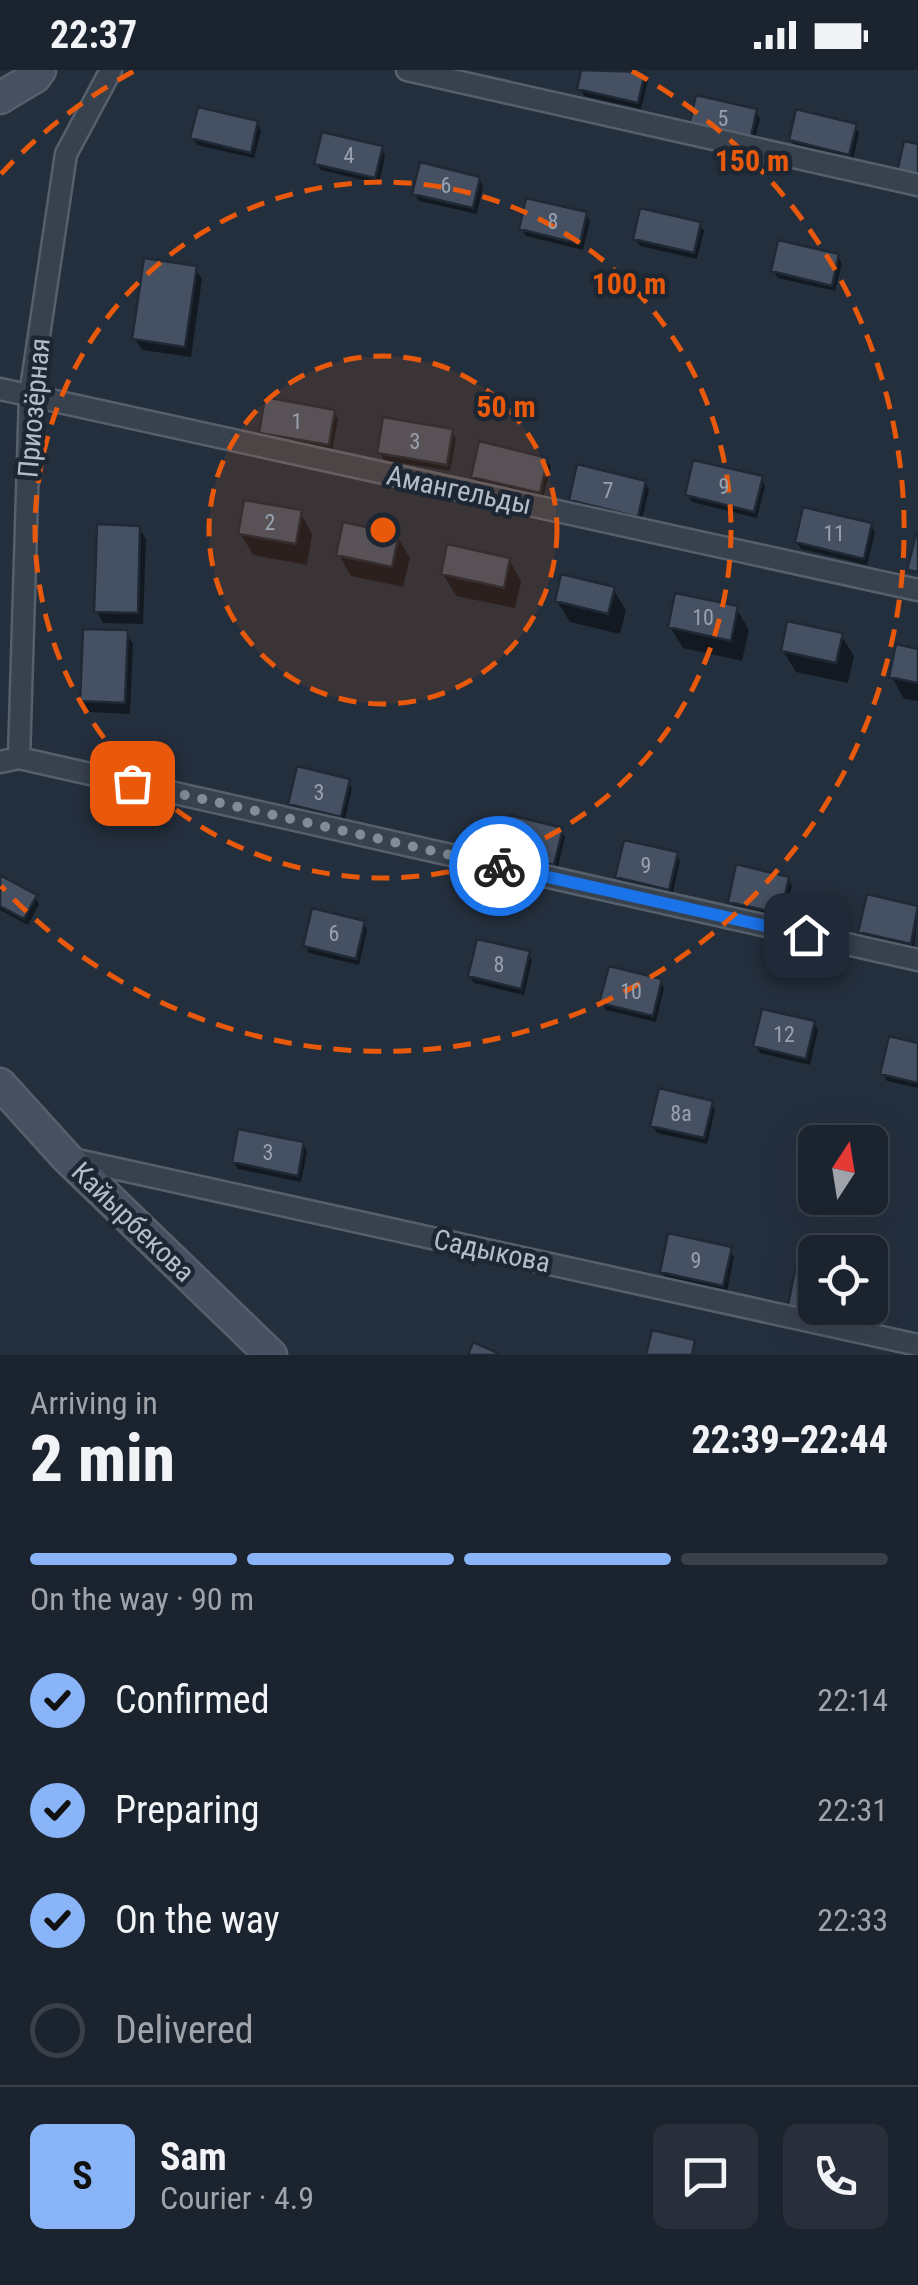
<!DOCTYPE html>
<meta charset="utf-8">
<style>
:root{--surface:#1b232e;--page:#282f3a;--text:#f1f3f6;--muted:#a0a4aa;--line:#39404a;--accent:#8ab4f8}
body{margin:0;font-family:"Roboto Condensed",sans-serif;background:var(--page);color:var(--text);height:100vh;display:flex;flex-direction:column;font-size:38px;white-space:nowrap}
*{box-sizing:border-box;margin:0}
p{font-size:32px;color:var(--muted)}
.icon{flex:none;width:55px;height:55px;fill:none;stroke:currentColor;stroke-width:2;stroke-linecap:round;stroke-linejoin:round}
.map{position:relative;height:1285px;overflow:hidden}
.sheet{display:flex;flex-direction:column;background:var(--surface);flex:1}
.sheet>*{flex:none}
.needle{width:65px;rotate:12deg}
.fabs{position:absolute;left:798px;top:1055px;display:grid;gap:20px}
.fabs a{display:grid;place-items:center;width:90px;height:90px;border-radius:15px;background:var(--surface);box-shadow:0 10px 40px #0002,0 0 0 2px var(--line);font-size:50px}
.pin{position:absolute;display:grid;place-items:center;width:85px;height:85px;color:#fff;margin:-42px;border-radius:20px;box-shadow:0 5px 15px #0006}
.courier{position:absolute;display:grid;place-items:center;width:100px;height:100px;margin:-50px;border:8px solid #1a73e8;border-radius:50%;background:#fff;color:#222;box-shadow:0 2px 12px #0007}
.head em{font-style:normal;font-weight:800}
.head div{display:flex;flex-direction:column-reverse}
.head{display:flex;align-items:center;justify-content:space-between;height:170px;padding:0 30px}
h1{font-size:65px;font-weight:800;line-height:75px}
.bar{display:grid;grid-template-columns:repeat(4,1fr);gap:15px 10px;align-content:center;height:120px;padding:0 30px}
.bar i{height:12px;border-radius:8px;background:var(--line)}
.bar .on{background:var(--accent)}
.bar p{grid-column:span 4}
.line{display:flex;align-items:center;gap:25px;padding:0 30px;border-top:2px solid var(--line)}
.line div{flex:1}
.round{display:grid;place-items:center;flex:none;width:105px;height:105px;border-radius:15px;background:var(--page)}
ol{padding:0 30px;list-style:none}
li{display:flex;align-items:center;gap:30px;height:110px}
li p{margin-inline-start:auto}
li .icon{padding:10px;border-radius:50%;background:var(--accent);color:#111;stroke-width:4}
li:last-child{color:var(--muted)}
li i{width:55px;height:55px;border:5px solid var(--line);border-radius:50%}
.status{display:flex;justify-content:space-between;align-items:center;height:70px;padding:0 50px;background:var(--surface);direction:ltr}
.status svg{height:28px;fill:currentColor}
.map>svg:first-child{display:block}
</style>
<div class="status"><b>22:37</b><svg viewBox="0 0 49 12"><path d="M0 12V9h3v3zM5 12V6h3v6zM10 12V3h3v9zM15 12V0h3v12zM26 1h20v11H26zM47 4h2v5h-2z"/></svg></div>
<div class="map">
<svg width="918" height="1285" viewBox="0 0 918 1285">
<rect width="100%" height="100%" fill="#242f3e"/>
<!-- shadow -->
<path fill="#0007" d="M 584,0 L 627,0 L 644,4 L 648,11 L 641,39 L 584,26 L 580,18 Z
M 755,41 L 760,49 L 753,76 L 696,63 Z
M 257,53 L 261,61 L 254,88 L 197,75 L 193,68 Z
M 855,56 L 859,63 L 853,91 L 795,77 L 791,70 Z
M 381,79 L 385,86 L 379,114 L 321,100 L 317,93 Z
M 479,109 L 483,116 L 477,144 L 419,131 L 415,124 Z
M 586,144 L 590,151 L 583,180 L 526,166 L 522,159 Z
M 699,154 L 704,161 L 697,189 L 640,176 L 635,169 Z
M 838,186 L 842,194 L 835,221 L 778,208 L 774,201 Z
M 195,198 L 202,209 L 191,287 L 142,280 L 135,269 Z
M 333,342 L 338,349 L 332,381 L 266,370 L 262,363 Z
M 452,362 L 456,369 L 450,401 L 384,390 L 380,383 Z
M 547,390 L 551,397 L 543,429 L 478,414 L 474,407 Z
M 761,408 L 765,416 L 757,448 L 692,432 L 688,425 Z
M 645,413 L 649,420 L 641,453 L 576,437 L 572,430 Z
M 300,442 L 312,464 L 307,495 L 253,485 L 241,464 Z
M 871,456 L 875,463 L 867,495 L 801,479 L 797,472 Z
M 139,458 L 146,469 L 143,554 L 103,553 L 97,542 Z
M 397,466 L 410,488 L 403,517 L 351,506 L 339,485 Z
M 509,490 L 521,511 L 515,538 L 456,526 L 443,504 Z
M 613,519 L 626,540 L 620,564 L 570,552 L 557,531 Z
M 736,538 L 749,560 L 742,591 L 683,578 L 670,557 Z
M 126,563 L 133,574 L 130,644 L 89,642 L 83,631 Z
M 841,565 L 854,586 L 848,613 L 796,602 L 783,581 Z
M 918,581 L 918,631 L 904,629 L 892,607 Z
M 348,711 L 352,718 L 344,753 L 294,741 L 290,734 Z
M 561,760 L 565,767 L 557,801 L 508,790 L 503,783 Z
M 676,784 L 680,791 L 672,826 L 622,814 L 618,807 Z
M 0,808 L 35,827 L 39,834 L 28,855 L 0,840 Z
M 788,809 L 792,816 L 784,850 L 734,838 L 730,831 Z
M 869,827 L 918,839 L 914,880 L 865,868 L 861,861 Z
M 363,853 L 367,860 L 359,895 L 309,883 L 305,875 Z
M 528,883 L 532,890 L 524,925 L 474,913 L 470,906 Z
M 660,911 L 664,918 L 656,952 L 606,940 L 602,933 Z
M 814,953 L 818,960 L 810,995 L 760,983 L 756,976 Z
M 918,976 L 918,1018 L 887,1011 L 883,1004 Z
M 711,1033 L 715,1040 L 707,1074 L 657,1063 L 653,1056 Z
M 303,1074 L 307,1082 L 301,1112 L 238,1099 L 234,1092 Z
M 730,1180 L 734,1187 L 727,1222 L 666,1209 L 662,1202 Z
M 815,1202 L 815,1238 L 859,1238 L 855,1255 L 795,1242 L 790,1234 Z"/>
<!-- building -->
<path fill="#455162" stroke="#1f2835" stroke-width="2.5" d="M 581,0 L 645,2 L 638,33 L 577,19 Z
M 696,25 L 757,39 L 750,71 L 689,56 Z
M 198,37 L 258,51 L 251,83 L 190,68 Z
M 796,39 L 857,54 L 849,85 L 789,70 Z
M 322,62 L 383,76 L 375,108 L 314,94 Z
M 904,71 L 918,74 L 918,107 L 897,102 Z
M 420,92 L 480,107 L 473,138 L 412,124 Z
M 526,128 L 587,142 L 580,174 L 519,159 Z
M 640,138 L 701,152 L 694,183 L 633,169 Z
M 778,170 L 839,184 L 832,216 L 771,201 Z
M 144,188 L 197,196 L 185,277 L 132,269 Z
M 265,327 L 335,340 L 329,375 L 259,363 Z
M 383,347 L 453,359 L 447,395 L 377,383 Z
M 479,371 L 548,388 L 540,423 L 471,407 Z
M 693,390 L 763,406 L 754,442 L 685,425 Z
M 577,394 L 646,411 L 638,447 L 569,430 Z
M 244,430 L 302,440 L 296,474 L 238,464 Z
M 803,437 L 872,453 L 864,489 L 795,472 Z
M 343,452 L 399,464 L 392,497 L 336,485 Z
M 97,454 L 140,456 L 138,543 L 94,542 Z
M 916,464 L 918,465 L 918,502 L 907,500 Z
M 447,474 L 510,488 L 504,518 L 441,504 Z
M 561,504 L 615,517 L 608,544 L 555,531 Z
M 675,523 L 738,536 L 731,571 L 668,557 Z
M 787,551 L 843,563 L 836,593 L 781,581 Z
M 83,559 L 128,560 L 125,633 L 80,631 Z
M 896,574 L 918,579 L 918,613 L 889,607 Z
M 297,696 L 350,709 L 341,747 L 288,734 Z
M 510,745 L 563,758 L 554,795 L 501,783 Z
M 624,770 L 678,782 L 669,820 L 615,807 Z
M 736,794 L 789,807 L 781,844 L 728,832 Z
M 0,805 L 37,825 L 24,849 L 0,836 Z
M 867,824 L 918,836 L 911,874 L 858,862 Z
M 312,838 L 365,851 L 356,889 L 303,876 Z
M 477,869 L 530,881 L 521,919 L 468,906 Z
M 609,896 L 662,909 L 653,946 L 599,933 Z
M 762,939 L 815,951 L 806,989 L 753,976 Z
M 889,966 L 918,973 L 918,1013 L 880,1004 Z
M 659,1018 L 713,1031 L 704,1068 L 650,1056 Z
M 238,1059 L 304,1072 L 298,1106 L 232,1092 Z
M 668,1163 L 732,1177 L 723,1216 L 660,1202 Z
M 796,1195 L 815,1200 L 815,1238 L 854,1238 L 852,1249 L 788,1235 Z
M 652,1260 L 695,1270 L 692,1285 L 646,1285 Z
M 473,1272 L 498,1283 L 498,1285 L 468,1285 Z"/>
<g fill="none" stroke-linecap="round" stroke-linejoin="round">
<defs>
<path id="street" d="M 407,0 L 918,115
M 0,319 L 918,520
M 19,688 L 30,326 L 66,84 L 111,0
M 0,692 L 19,688 L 918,890
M 68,1088 L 918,1275"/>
<path id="secondary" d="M 0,28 L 35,7 L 40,0
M 0,1014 L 67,1088 L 271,1285"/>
</defs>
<!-- street casing -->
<use href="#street" stroke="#565f6c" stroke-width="25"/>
<!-- secondary casing -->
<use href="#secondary" stroke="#565f6c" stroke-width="35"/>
<!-- street -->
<use href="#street" stroke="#38414e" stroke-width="20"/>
<!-- secondary -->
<use href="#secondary" stroke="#465061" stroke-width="30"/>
</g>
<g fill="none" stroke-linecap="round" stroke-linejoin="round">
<!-- done -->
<path stroke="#828b98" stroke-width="10" stroke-dasharray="0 18" d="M 132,713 L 499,796"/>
<!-- route -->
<path stroke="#1a73e8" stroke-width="12" d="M 499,796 L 806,865"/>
</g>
<!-- distance rings -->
<circle cx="383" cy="460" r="174" fill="#e8590c" fill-opacity=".12"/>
<g fill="none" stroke="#e8590c" stroke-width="5" stroke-dasharray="18 12">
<circle cx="383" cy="460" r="174"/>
<circle cx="383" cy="460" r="348"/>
<path d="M1 104A522 522 0 0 1 134 1M632 1A522 522 0 1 1 1 816"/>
</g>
<g text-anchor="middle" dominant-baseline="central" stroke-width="9" stroke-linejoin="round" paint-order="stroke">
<!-- number labels -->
<g font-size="22" fill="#98a1af">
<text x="723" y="48">5</text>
<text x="349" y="85">4</text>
<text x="446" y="115">6</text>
<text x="553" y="151">8</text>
<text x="297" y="351">1</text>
<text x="415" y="371">3</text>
<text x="724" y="416">9</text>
<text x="608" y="420">7</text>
<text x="270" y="452">2</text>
<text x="834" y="463">11</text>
<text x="703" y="547">10</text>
<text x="319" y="722">3</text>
<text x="646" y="795">9</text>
<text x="334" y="863">6</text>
<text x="499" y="894">8</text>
<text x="631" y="921">10</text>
<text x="784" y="964">12</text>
<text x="681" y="1043">8а</text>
<text x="268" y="1082">3</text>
<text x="696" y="1190">9</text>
</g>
<!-- street labels -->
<g font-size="28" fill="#b4bcc9" stroke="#1d2633">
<text transform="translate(34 338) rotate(-85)">Приозёрная</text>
<text transform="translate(459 420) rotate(12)">Амангельды</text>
<text transform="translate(133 1152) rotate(44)">Кайырбекова</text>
<text transform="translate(492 1181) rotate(12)">Садыкова</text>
</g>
</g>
<circle cx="383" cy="460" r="15" fill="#e8590c" stroke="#1d2633" stroke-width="5"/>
<g font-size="30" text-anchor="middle" font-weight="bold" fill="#e8590c" stroke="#1d2633" stroke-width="9" stroke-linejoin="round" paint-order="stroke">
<text x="752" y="101">150 m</text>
<text x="629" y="224">100 m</text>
<text x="506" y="347">50 m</text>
</g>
</svg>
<div class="fabs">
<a><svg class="needle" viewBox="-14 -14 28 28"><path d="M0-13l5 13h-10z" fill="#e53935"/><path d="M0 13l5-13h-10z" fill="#a0a4aa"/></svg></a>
<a><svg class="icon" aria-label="locate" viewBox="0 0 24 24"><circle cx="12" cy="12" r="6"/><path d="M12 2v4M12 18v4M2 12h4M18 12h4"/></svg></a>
</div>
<div class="pin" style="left:132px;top:713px;background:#ea580c"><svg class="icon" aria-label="bag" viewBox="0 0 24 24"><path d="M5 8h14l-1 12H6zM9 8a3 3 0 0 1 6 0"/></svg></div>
<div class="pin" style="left:806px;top:865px;background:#1f2937"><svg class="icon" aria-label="home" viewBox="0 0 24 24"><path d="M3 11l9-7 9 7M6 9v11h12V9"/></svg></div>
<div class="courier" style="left:499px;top:796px"><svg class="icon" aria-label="bike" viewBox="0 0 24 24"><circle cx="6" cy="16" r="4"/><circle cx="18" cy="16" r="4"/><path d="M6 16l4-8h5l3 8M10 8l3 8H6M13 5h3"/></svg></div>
</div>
<section class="sheet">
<div class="head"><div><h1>2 min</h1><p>Arriving in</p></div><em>22:39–22:44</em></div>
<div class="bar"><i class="on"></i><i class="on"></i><i class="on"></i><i></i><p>On the way · 90 m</p></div>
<ol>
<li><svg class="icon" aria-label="check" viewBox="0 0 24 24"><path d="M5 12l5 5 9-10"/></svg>Confirmed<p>22:14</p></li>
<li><svg class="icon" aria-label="check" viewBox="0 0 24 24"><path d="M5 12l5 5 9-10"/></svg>Preparing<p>22:31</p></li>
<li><svg class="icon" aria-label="check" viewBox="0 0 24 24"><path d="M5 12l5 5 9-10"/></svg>On the way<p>22:33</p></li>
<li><i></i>Delivered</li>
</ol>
<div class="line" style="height:180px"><b class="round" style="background:var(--accent);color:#111">S</b><div><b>Sam</b><p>Courier · 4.9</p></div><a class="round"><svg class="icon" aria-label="chat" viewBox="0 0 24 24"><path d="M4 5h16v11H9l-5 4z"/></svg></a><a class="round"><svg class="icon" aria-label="phone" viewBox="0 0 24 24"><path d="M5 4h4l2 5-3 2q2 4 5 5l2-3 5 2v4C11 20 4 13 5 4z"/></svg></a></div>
</section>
